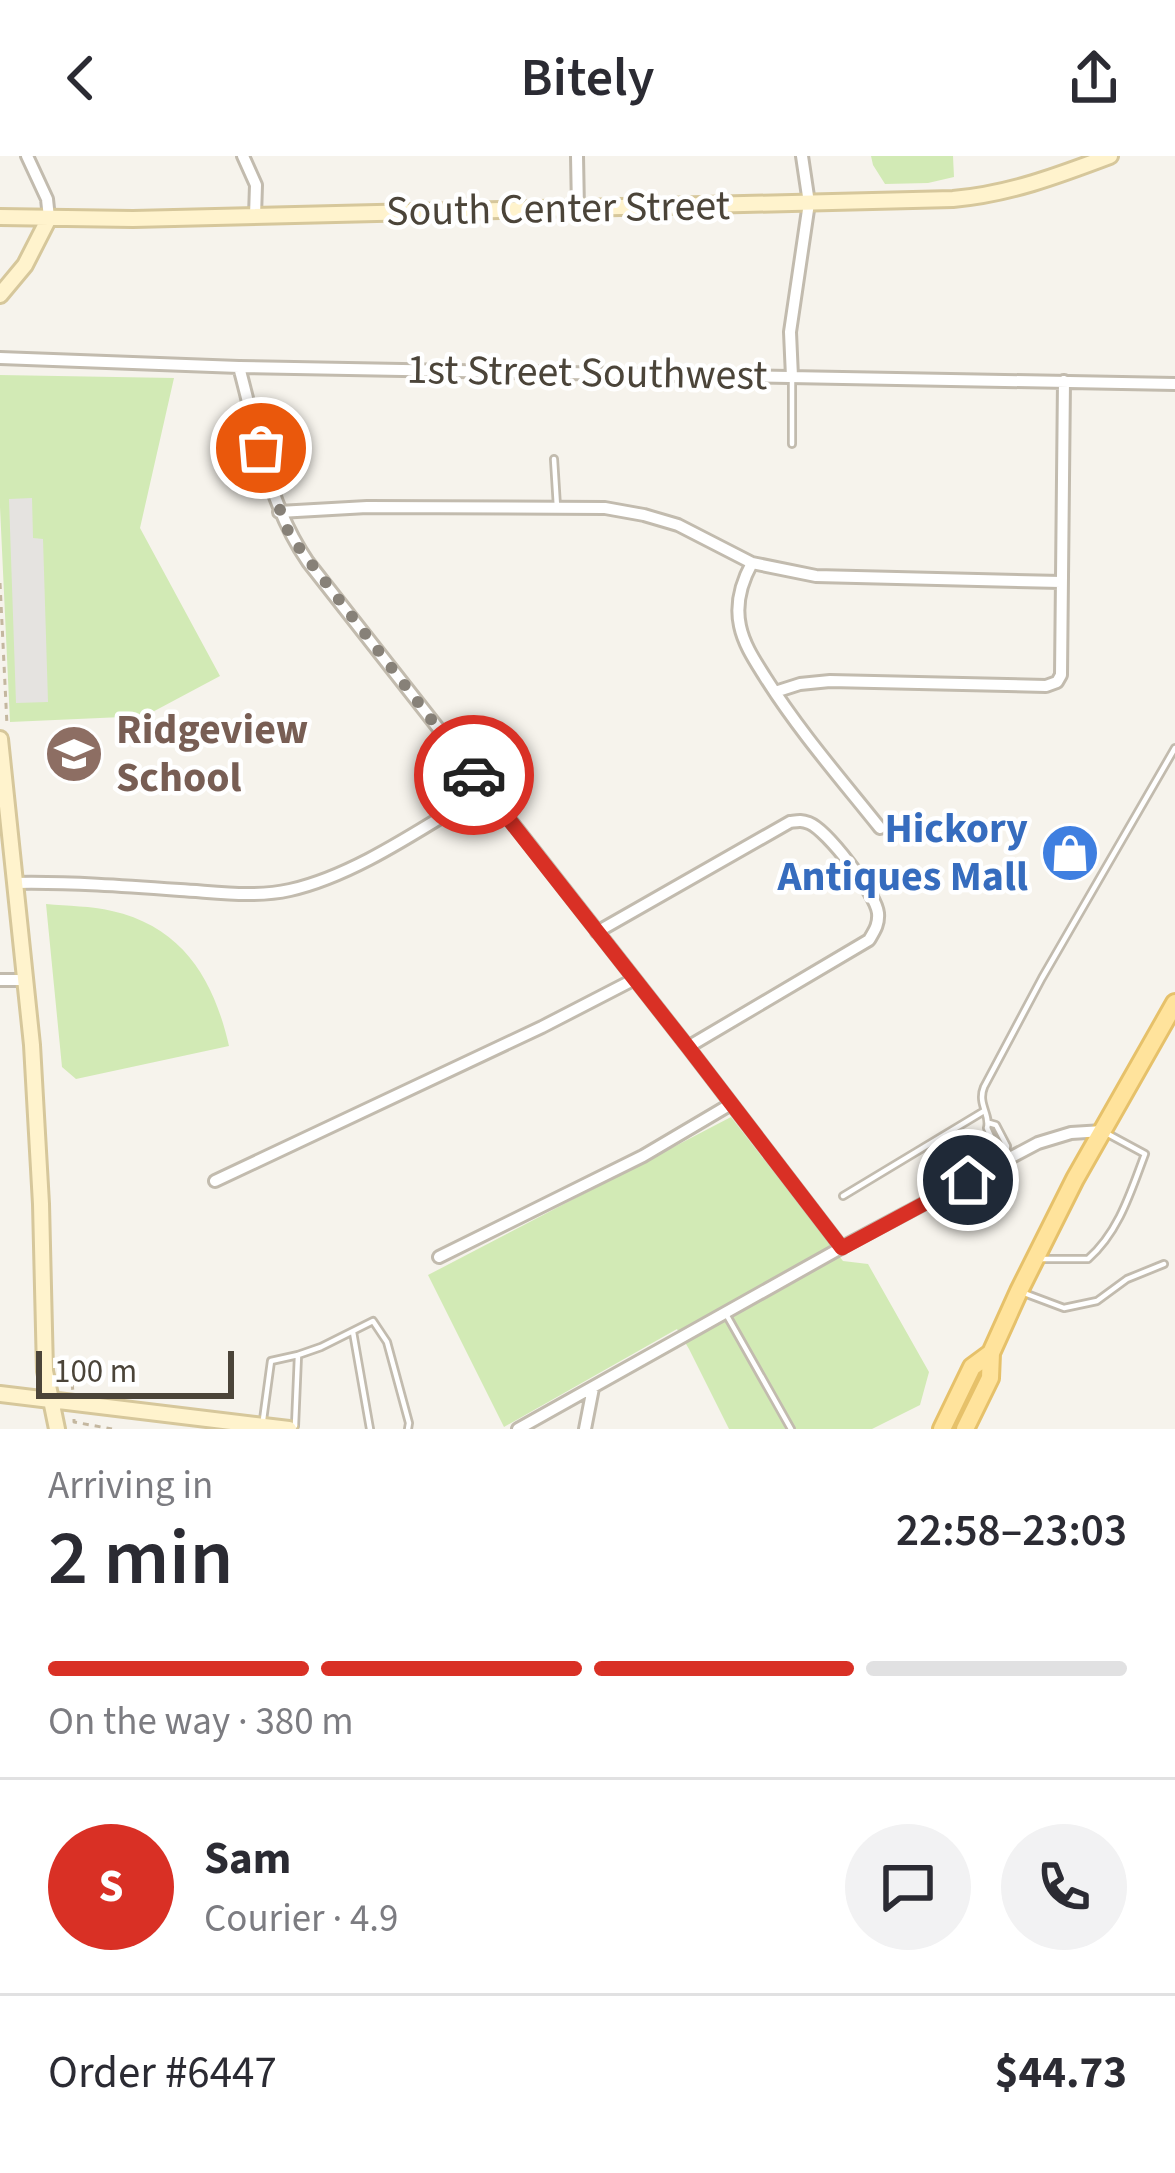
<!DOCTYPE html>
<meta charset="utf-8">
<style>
:root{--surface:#fff;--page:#f2f2f3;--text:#2b2b33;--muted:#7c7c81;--line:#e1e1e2;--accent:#d93025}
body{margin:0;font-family:"Source Sans 3",sans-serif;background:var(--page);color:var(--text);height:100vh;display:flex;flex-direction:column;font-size:45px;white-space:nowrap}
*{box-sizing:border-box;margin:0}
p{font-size:39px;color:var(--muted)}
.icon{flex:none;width:66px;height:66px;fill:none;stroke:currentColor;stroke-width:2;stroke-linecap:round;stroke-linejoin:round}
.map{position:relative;height:1273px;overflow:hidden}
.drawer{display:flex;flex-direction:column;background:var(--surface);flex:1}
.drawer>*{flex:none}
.scale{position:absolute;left:36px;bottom:30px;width:198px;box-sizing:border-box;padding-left:12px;border:6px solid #4b4439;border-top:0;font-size:33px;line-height:42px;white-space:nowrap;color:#4b4439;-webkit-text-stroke:9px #fff;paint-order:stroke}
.pin{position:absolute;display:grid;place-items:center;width:102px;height:102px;color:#fff;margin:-51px;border:6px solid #fff;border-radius:50%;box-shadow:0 3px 12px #0007}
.courier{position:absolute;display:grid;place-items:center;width:120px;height:120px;margin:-60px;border:9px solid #d93025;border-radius:50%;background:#fff;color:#222;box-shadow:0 3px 15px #0007}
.headline em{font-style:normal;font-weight:600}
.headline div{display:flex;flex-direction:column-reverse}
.headline{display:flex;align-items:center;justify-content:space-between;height:204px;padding:0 48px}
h1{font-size:78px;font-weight:600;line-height:90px}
.bar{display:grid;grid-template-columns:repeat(4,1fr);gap:18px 12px;align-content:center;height:144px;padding:0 48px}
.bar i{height:15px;border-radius:9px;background:var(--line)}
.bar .current{background:var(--accent)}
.bar p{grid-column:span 4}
.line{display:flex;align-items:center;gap:30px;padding:0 48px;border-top:3px solid var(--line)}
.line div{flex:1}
.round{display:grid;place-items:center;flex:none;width:126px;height:126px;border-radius:63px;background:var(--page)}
header{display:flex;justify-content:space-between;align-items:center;height:156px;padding:0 48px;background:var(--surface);font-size:54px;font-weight:600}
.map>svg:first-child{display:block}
</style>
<header><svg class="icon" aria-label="back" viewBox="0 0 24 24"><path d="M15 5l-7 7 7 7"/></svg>Bitely<svg class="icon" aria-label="share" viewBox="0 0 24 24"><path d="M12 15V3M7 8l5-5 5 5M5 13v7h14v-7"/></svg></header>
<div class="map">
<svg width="1175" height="1273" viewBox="0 0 1175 1273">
<rect width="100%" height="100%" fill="#f6f3ec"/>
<!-- green -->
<path fill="#d2eab5" d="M 871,0 L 953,0 L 954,21 L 928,27 L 885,28 L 873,9 Z
M 0,219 L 174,222 L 140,372 L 220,520 L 145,560 L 10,566 L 0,351 Z
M 46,748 C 68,750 91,750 112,755 C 183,771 214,824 229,890 L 76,923 L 62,911 Z
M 731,961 L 843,1105 L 868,1108 L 929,1216 L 920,1249 L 872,1273 L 729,1273 L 689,1193 L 677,1173 L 504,1271 L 428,1119 Z"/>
<!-- parking -->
<path fill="#e5e3e0" d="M 32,342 L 33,382 L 43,383 L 48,546 L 16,547 L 9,343 Z"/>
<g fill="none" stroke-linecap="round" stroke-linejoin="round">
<defs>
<path id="lane" d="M 792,288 L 792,221
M 554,303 L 557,351
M 989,967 L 996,969 L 1007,990 L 1006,998
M 1005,997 L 997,994 L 987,972 C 991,959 977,948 984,931 L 1042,822 L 1175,592
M 843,1040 L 984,955
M 1041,1103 L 1088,1103 C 1119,1076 1131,1035 1145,998 L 1108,978
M 1024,1137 L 1064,1152 L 1097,1145 L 1127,1123 L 1164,1108
M 726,1158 L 791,1273
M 353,1176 L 370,1273
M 263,1264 L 271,1205 L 298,1199
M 295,1270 L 298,1199 L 321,1191 L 373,1165 L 387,1186 L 409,1267 L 408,1273"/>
<path id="street" d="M 27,0 L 47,43 L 49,62
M 243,0 L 256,29 L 255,60
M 577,0 L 578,53
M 0,202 L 239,211 L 1175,228
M 239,211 C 257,277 268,348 308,406 L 688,891 L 842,1092
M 792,221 L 790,176 L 809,47 L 802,0
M 279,356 L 367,351 L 605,352 L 644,359 L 678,369 L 752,407 L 816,420 L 1061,426
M 752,407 C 741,427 735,447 740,470 C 744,489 755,505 765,521 C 799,575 840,622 880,672
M 775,536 L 800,528 L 830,525 L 1046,530 L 1057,526 L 1061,519 L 1064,225
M 14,727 C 70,726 125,730 180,734 C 216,736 254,742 290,734 C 357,719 426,669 486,634
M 597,776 L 790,666 C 798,665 801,664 809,667 C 827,674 876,738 878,757 C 879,768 875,774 869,784 L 688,891
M 0,824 L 25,824
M 215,1025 L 542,871 L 633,824
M 439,1101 L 643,1000 L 731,948
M 518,1273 L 848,1088 L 1038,987 L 1071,977 L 1103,975
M 585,1273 L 593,1232"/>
<path id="secondary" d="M 0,61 L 133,63 L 953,43 C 1009,38 1057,20 1110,0
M 0,139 L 25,109 L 49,62
M 0,583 L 32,889 L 41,1048 L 45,1215 L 57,1273
M 0,1238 L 289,1273"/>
<path id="primary" d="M 942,1273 L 972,1211 L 991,1197
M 965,1273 L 990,1222 L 991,1197 L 1019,1135 L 1075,1023 L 1175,847"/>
</defs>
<!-- lane casing -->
<use href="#lane" stroke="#c2bbae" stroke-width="10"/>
<!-- street casing -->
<use href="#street" stroke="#c2bbae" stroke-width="16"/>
<!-- secondary casing -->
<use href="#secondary" stroke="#d6c79b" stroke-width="20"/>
<!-- primary casing -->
<use href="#primary" stroke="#e6c16a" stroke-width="22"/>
<!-- path -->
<path stroke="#c4b79f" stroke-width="3" stroke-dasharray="6 6" stroke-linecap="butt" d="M 0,427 L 7,569
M 62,1222 L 72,1227 L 73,1236
M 74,1263 L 74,1266 L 112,1273"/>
<!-- lane -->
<use href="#lane" stroke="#fff" stroke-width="4.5"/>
<!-- street -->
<use href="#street" stroke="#fff" stroke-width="10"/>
<!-- secondary -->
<use href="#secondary" stroke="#fff3cd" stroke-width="14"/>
<!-- primary -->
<use href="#primary" stroke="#ffe39c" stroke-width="16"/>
</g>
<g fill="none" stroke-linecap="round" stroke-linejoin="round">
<!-- done -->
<path stroke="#878178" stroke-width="12" stroke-dasharray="0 21.6" d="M 261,292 L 272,333 L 290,380 L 474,619"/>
<!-- route -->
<path stroke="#d93025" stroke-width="15" d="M 474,619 L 688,891 L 842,1092 L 968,1024"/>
</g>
<!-- icons -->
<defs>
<symbol id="school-disc" viewBox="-11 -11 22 22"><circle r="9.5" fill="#8d6e63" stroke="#fff"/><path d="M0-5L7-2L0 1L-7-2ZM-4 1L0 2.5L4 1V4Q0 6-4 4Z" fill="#fff"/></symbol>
<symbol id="shop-disc" viewBox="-11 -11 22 22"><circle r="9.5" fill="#3f7fe0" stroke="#fff"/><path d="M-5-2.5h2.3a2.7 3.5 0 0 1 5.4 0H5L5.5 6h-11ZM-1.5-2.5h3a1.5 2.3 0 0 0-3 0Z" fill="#fff"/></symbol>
</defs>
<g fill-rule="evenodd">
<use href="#school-disc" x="41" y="565" width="66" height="66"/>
<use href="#shop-disc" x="1037" y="664" width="66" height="66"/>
</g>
<g text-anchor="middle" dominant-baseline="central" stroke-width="9" stroke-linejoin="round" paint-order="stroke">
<!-- street labels -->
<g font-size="42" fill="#4b4439" stroke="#fff">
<text transform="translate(558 53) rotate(-1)">South Center Street</text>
<text transform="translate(587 217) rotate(1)">1st Street Southwest</text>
</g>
<!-- education labels -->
<g font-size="42" font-weight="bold" fill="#785e54" stroke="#fff" text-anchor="start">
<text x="116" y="574">Ridgeview<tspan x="116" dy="48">School</tspan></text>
</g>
<!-- shop labels -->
<g font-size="42" font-weight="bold" fill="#366cbe" stroke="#fff" text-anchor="end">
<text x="1028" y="673">Hickory<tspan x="1028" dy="48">Antiques Mall</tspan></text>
</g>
</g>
</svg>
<div class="scale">100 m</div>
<div class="pin" style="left:261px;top:292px;background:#ea580c"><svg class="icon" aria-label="bag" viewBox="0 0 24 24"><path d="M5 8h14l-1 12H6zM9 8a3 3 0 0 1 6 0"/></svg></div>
<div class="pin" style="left:968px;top:1024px;background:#1f2937"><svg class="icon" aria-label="home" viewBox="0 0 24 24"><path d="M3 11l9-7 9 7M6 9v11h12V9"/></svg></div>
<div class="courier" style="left:474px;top:619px"><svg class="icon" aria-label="car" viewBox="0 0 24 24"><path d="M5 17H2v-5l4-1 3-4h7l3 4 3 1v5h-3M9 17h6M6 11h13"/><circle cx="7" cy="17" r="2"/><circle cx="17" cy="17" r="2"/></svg></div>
</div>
<section class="drawer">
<div class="headline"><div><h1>2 min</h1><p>Arriving in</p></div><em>22:58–23:03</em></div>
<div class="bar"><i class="current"></i><i class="current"></i><i class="current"></i><i></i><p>On the way · 380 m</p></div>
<div class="line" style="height:216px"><b class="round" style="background:var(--accent);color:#fff">S</b><div><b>Sam</b><p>Courier · 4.9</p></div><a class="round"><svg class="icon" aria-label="chat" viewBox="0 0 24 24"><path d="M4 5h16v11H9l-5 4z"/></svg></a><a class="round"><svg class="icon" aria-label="phone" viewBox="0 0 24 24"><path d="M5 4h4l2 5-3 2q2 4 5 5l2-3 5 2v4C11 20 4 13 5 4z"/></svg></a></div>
<div class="line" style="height:156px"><div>Order #6447</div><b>$44.73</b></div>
</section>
